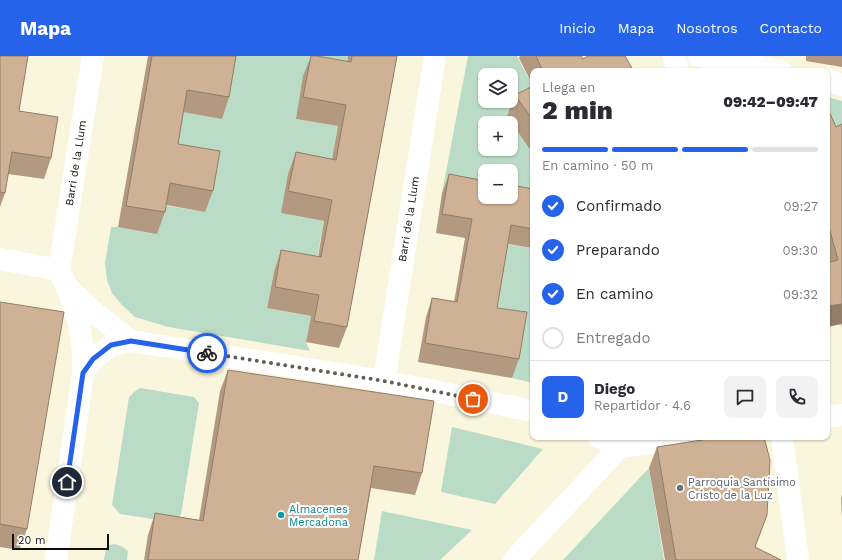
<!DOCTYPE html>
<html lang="es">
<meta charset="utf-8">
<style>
:root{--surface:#fff;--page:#f2f2f3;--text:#2b2b33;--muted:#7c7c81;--line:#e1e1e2;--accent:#2563eb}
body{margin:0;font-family:"Work Sans",sans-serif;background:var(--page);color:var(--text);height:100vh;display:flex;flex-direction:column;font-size:15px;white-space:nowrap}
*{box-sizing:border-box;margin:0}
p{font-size:13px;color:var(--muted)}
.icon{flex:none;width:22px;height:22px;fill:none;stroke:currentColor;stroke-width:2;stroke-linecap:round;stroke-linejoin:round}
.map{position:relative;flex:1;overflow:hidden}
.details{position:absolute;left:530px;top:12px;width:300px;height:372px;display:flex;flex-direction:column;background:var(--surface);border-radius:8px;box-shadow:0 1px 3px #0004}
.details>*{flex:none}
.fabs{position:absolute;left:478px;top:12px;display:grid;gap:8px}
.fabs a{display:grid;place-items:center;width:40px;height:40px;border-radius:8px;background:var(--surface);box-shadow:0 1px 3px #0004;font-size:20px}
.scale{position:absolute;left:12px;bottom:10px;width:97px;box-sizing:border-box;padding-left:4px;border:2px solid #100f07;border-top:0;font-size:11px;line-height:14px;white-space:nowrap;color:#100f07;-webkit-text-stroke:3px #fff;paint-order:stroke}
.pin{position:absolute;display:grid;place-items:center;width:34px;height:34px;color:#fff;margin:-17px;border:2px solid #fff;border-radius:50%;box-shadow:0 1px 4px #0007}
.courier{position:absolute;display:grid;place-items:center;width:40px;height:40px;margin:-20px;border:3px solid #2563eb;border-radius:50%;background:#fff;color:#222;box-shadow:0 1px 5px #0007}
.summary em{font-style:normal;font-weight:800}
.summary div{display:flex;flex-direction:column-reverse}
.summary{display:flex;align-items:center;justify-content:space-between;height:68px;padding:0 12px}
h1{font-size:26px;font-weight:800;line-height:30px}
.bar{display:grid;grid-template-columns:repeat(4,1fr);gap:6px 4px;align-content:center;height:48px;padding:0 12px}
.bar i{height:5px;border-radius:3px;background:var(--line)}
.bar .active{background:var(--accent)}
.bar p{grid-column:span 4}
.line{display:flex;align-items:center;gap:10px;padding:0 12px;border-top:1px solid var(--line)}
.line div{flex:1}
.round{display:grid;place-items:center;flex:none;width:42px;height:42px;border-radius:8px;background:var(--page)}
ol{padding:0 12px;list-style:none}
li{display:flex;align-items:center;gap:12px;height:44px}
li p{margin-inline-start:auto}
li .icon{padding:4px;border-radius:50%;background:var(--accent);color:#fff;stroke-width:4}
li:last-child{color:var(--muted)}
li i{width:22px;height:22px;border:2px solid var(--line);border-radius:50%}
header{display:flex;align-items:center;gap:24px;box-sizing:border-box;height:56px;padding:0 20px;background:var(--accent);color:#fff}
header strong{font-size:19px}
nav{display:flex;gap:22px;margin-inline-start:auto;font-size:14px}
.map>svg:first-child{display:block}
</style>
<header>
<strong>Mapa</strong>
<nav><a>Inicio</a><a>Mapa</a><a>Nosotros</a><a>Contacto</a></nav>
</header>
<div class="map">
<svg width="842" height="504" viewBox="0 0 842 504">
<rect width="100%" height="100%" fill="#faf6de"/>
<!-- green -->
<path fill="#badcc7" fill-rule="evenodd" d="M 189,0 L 348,0 L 343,28 L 296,63 L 338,70 L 328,125 L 281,157 L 324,165 L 313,223 L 274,216 L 267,252 L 311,260 L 306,286 L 310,295 L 168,271 L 135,261 L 122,249 L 112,237 L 107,224 L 105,207 L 111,171 L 118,171 L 162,149 L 205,156 L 170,109 Z
M 468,0 L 517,0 L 533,31 L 533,152 L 442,137 ZM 485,19 L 511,19 L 511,45 L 485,45 ZM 485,67 L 511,67 L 511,93 L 485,93 ZM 485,115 L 511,115 L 511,141 L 485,141 Z
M 827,41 L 835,43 L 842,45 L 842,86 L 827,89 Z
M 533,186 L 533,327 L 512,322 L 490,270 L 504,188 L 532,192 Z
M 140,332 L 194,341 L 199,347 L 181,459 L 172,466 L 120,458 L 112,449 L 129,341 L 134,336 Z
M 452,371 L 543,393 L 495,448 L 441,436 Z
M 649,412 L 664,504 L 563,504 Z
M 382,455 L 472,474 L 440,504 L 374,504 Z
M 115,488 L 123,491 L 128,495 L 127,504 L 104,504 L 106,492 L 109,489 Z"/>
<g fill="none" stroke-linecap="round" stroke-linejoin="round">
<!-- minor -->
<path stroke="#fff" stroke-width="22" d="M 673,0 L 678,15
M 699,0 L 781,15
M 827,24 L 842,29
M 0,203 L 59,214
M 59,214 L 67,231 L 96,258 L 131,285 L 384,325 L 533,355
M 59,214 L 93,0
M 83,317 L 93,303 L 111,289 L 131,285
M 384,325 L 435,0
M 827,361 L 842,359
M 599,381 L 620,391 L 694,381
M 782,381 L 798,504
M 56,504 L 83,317 L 83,295 L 79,268 L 68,233
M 514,504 L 620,391"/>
</g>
<!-- wall -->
<path fill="#b29980" d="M 0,0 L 19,55 L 51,102 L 44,123 L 8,118 L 5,137 L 0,151 Z
M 148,0 L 236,0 L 229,41 L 222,63 L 183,56 L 178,88 L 213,135 L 205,156 L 166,149 L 165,156 L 157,178 L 118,171 Z
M 311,0 L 347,6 L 348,0 L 397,0 L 347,271 L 339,292 L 306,286 L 311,260 L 267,252 L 274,216 L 281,194 L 318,201 L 324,165 L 281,157 L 288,118 L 296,96 L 332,103 L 338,70 L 296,63 L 303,20 Z
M 520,0 L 581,0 L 583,3 L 633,15 L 533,15 L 533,90 L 529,92 L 507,60 L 515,39 L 533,30 L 519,2 Z
M 806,0 L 842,0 L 842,11 L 806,5 Z
M 827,51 L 836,71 L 842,68 L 842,271 L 841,268 L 827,271 Z
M 449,118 L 533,133 L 533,189 L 532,192 L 508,188 L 497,252 L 519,303 L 512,322 L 418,306 L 426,261 L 432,242 L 454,246 L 465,182 L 436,177 L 442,137 Z
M 0,246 L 27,473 L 19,494 L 0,491 Z
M 228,314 L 422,417 L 415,439 L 371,432 L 358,504 L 144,504 L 148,479 L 155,457 L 199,464 L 220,335 Z
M 657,391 L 767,459 L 755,491 L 781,504 L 665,504 L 649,412 Z
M 842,439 L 842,462 L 841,443 Z"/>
<!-- shaded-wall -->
<path fill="#917d68" d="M 533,82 L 533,90 L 529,92 Z
M 842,248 L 842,267 L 841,268 L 827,271 L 827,250 Z"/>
<!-- building -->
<path fill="#cfb295" stroke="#917d68" d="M 0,0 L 28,0 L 19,55 L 58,61 L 51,102 L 12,96 L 5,137 L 0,136 Z
M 152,0 L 236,0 L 229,41 L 187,34 L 178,88 L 220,95 L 213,135 L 170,127 L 165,156 L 126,150 Z
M 311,0 L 317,0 L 351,6 L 352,0 L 397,0 L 347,271 L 314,265 L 319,239 L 275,231 L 281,194 L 321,201 L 332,144 L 288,135 L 296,96 L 336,104 L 346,49 L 303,41 Z
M 536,0 L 581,0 L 583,3 L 588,0 L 625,0 L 633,14 L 632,15 L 543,15 Z
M 533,30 L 533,64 L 515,39 Z
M 827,51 L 836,71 L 842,68 L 842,248 L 827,250 L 827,207 L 838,204 L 827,164 Z
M 449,118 L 485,125 L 485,141 L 511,141 L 511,129 L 533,133 L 533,173 L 511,169 L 497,252 L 527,256 L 519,303 L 425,287 L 432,242 L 457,246 L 472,163 L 442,158 Z
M 0,246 L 64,256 L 27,473 L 0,468 Z
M 228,314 L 434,345 L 422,417 L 374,410 L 358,504 L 148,504 L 155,457 L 203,465 Z
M 721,381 L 764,381 L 770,404 L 767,459 L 755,491 L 781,504 L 676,504 L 657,391 Z"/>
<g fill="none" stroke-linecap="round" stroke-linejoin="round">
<!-- done -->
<path stroke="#626052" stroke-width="4" stroke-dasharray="0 7.2" d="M 207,297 L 384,325 L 473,343"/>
<!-- route -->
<path stroke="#2563eb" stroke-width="5" d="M 67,426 L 83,317 L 93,303 L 111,289 L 131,285 L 207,297"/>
</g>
<!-- markers -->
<circle fill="#6b7280" stroke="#fff" stroke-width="1.5" cx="680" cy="432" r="4"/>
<circle fill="#0f9aa8" stroke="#fff" stroke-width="1.5" cx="281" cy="459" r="4"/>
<g text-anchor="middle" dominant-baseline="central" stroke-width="4" stroke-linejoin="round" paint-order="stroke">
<!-- street labels -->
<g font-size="11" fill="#100f07" stroke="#fff">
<text transform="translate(76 107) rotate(-81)">Barri de la Llum</text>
<text transform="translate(409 163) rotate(-81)">Barri de la Llum</text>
</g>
<!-- worship labels -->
<g font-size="11" fill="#5b616d" stroke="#fff" text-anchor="start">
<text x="688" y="426">Parroquia Santísimo<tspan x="688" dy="13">Cristo de la Luz</tspan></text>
</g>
<!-- culture labels -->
<g font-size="11" fill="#0d838f" stroke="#fff" text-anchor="start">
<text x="289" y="453">Almacenes<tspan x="289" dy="13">Mercadona</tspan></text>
</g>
</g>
</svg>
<div class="fabs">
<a><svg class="icon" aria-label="layers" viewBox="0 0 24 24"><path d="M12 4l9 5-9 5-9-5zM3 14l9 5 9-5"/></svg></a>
<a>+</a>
<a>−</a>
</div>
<div class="scale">20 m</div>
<div class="pin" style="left:473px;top:343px;background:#ea580c"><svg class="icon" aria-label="bag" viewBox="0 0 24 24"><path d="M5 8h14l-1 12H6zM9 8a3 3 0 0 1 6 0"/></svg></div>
<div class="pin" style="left:67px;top:426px;background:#1f2937"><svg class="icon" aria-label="home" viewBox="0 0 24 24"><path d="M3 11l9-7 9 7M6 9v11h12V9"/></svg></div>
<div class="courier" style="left:207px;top:297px"><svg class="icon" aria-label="bike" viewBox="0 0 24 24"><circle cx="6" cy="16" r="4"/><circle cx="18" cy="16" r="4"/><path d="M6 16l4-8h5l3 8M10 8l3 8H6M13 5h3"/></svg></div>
<section class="details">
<div class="summary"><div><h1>2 min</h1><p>Llega en</p></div><em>09:42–09:47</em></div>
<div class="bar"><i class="active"></i><i class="active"></i><i class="active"></i><i></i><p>En camino · 50 m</p></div>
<ol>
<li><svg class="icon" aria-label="check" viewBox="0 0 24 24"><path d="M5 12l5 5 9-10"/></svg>Confirmado<p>09:27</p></li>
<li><svg class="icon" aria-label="check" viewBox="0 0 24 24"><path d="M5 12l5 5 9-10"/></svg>Preparando<p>09:30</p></li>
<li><svg class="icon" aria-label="check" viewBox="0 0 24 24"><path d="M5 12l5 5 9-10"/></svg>En camino<p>09:32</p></li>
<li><i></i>Entregado</li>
</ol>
<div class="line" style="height:72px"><b class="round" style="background:var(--accent);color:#fff">D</b><div><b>Diego</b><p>Repartidor · 4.6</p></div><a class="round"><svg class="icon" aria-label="chat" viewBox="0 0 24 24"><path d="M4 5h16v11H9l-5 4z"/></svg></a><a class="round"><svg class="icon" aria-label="phone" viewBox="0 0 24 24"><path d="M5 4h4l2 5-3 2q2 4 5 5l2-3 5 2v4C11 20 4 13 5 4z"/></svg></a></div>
</section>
</div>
